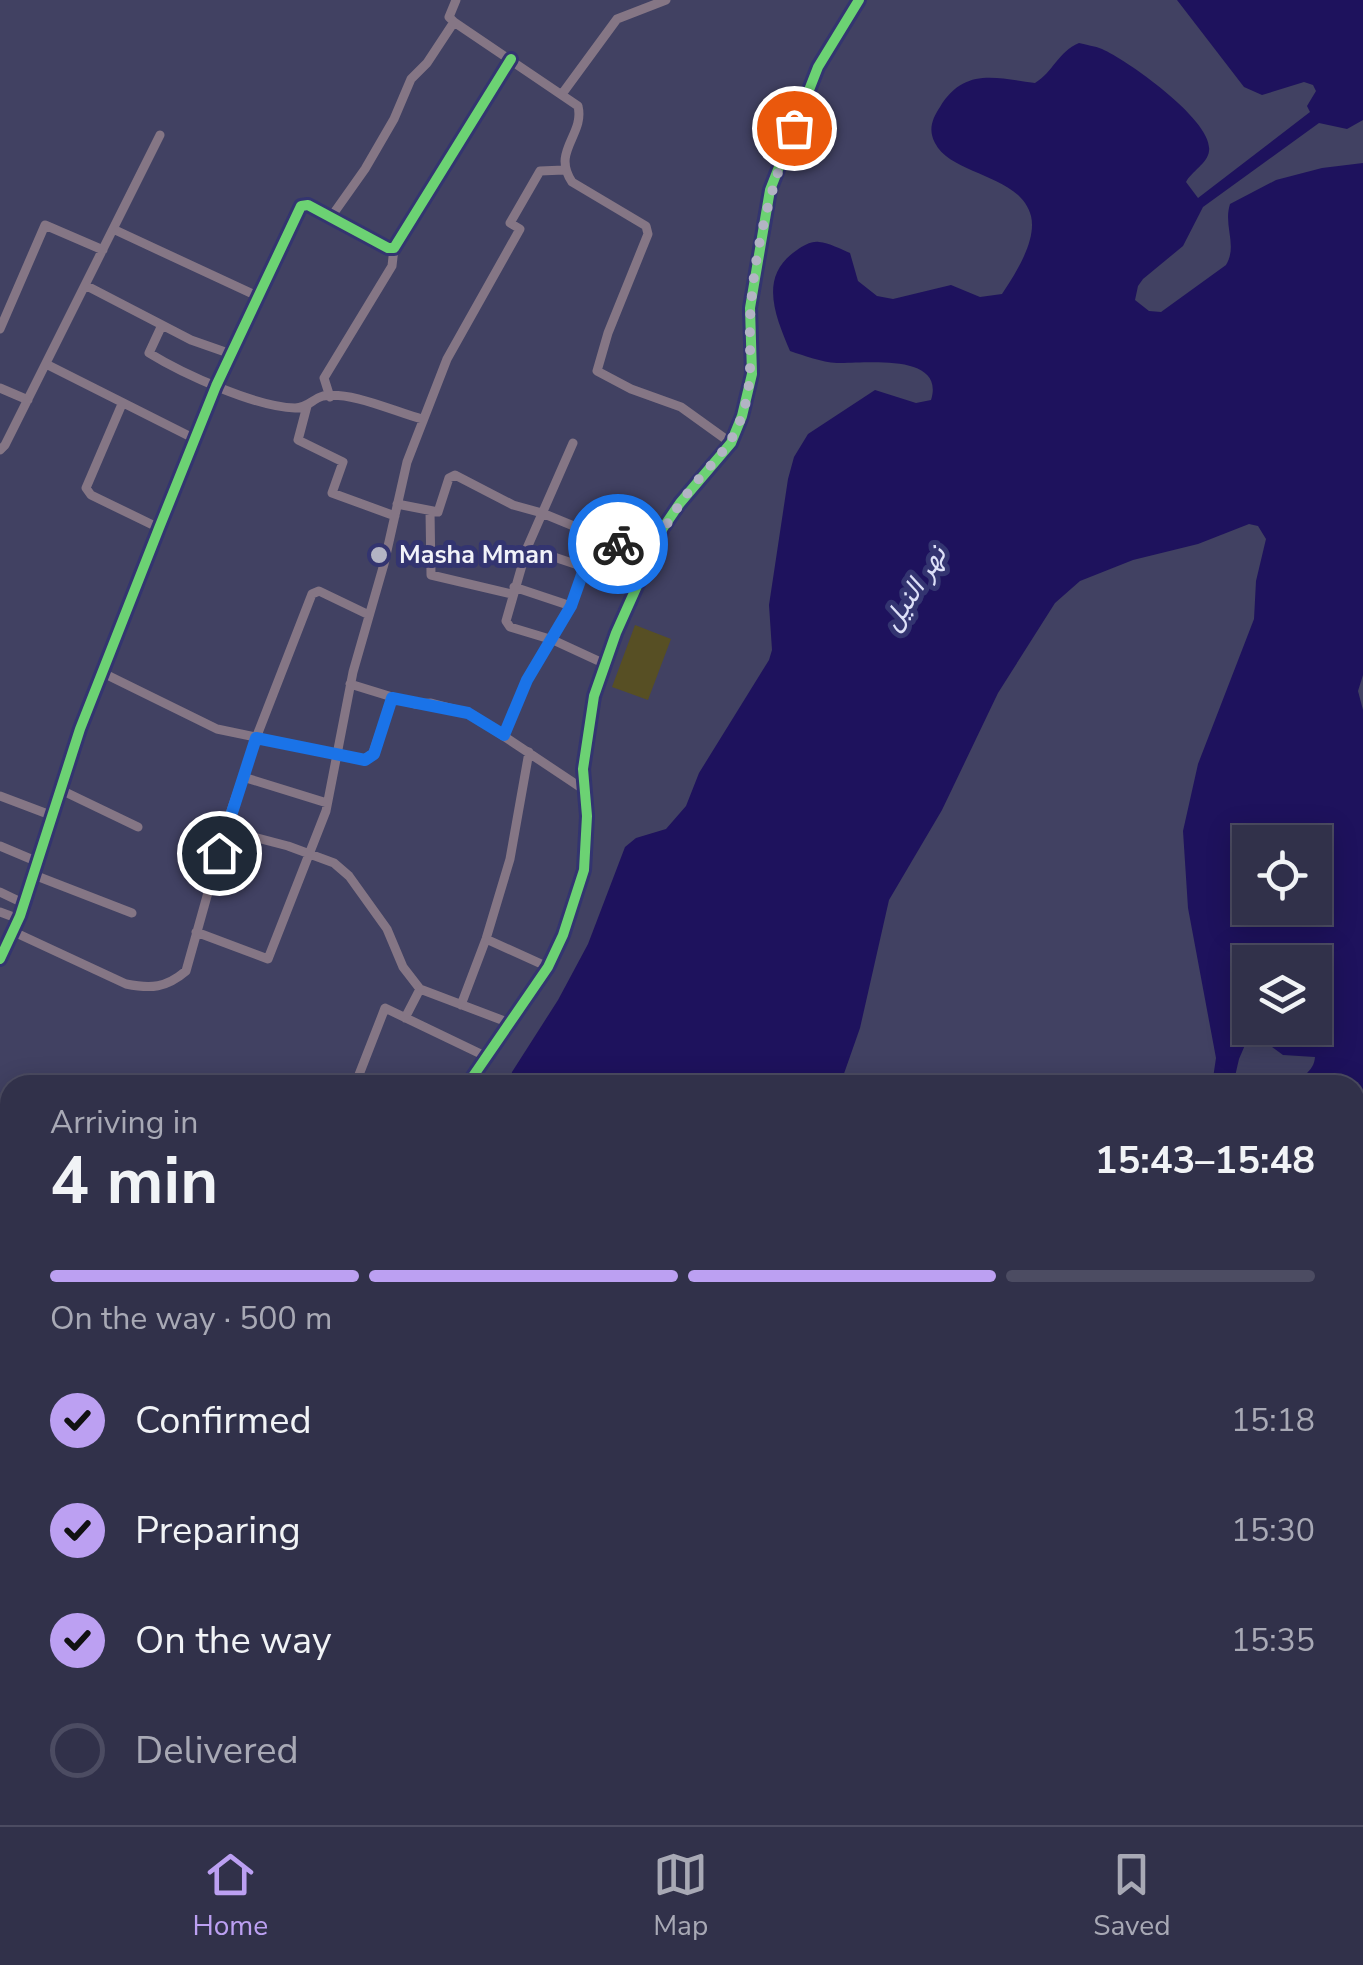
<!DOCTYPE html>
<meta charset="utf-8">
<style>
:root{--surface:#31314a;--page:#3d3d54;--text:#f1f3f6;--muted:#a8a9b5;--line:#4c4c62;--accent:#bca0f2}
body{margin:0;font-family:"Nunito Sans",Vazirmatn,sans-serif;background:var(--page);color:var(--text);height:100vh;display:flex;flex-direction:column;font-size:38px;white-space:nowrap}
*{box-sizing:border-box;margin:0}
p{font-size:32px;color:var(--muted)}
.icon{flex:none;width:55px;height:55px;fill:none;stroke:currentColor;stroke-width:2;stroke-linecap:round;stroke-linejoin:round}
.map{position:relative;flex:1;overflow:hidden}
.sheet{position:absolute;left:0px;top:1075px;width:1365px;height:750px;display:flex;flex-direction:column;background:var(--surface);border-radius:30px 30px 0 0;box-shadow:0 5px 25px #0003,0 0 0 2px var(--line)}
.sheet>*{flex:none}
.buttons{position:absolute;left:1232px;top:825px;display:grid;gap:20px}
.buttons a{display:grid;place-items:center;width:100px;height:100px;border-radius:0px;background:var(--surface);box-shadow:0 5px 25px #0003,0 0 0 2px var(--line);font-size:50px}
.pin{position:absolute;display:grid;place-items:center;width:85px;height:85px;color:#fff;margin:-42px;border:5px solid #fff;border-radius:50%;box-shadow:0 2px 10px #0007}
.courier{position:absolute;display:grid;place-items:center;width:100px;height:100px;margin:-50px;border:8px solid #1a73e8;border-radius:50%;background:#fff;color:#222;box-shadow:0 2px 12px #0007}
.head em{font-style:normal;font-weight:700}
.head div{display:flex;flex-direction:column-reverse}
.head{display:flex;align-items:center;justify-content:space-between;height:170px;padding:0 50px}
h1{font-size:65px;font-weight:700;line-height:75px}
.bar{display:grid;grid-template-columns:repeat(4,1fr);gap:15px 10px;align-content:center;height:120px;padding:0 50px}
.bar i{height:12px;border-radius:8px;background:var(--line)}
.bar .active{background:var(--accent)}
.bar p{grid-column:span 4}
ol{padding:0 50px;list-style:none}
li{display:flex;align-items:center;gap:30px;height:110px}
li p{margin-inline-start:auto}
li .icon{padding:10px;border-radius:50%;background:var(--accent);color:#111;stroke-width:4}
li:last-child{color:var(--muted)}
li i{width:55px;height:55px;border:5px solid var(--line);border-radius:50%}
.tab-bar{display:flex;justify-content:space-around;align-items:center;height:140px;border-top:2px solid var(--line);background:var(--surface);font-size:28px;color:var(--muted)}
.tab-bar a{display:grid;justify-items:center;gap:5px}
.tab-bar .active{color:var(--accent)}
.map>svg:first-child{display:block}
</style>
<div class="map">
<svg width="1363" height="1825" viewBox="0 0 1363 1825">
<rect width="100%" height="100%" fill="#414162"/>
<!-- green -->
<path fill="#574f24" d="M 635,625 L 671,639 L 648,700 L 612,687 Z"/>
<!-- water -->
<path fill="#1e125d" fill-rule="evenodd" d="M 1177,0 L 1363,0 L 1363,120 L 1347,129 L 1319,123 L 1203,207 L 1183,246 L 1143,279 L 1138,286 L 1135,300 L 1149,311 L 1161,312 L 1226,265 C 1238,245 1223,226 1230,204 L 1276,180 L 1322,168 L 1363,163 L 1363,675 L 1358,691 L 1363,710 L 1363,1433 L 1355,1442 L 1355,1085 L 1286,1085 C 1300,1079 1314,1072 1315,1057 L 1283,1055 L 1260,1038 L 1253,1038 L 1245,1045 L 1239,1059 L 1233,1085 L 1212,1085 L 1216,1058 L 1188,908 L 1183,831 L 1198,764 L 1254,619 L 1256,581 L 1266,539 L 1258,526 L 1249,524 L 1198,544 L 1133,560 L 1080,581 L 1055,603 L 998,693 L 942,810 L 889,900 L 860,1028 L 840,1085 L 509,1085 L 512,1072 L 558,1000 L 588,944 L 625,847 L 636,838 L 666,829 L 686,806 L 699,773 L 769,660 L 772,650 L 769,605 L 788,479 L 794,457 L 808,434 L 875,390 L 916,403 L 931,400 C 946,352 863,364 837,363 C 821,362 805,356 790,351 C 775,315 758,276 797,250 C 803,246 811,241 819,242 C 829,243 841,249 850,253 L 858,281 L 877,296 L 893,299 L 951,285 L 980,297 L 1002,294 C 1015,274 1037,241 1031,216 C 1020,174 952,176 935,143 C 928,130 932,119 940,107 C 964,67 996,78 1035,83 C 1053,72 1058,52 1079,43 C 1086,45 1095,46 1102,49 C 1127,60 1214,121 1209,151 C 1208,163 1191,172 1186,182 L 1198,198 L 1310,112 L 1307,106 L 1316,91 L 1313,85 L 1304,82 L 1262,95 L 1244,87 ZM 1250,842 L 1315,842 L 1315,908 L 1250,908 ZM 1250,962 L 1315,962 L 1315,1028 L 1250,1028 Z
M 1355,1613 L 1362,1675 L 1355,1729 Z
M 1363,1798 L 1363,1825 L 1155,1825 L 1126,1815 L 1355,1815 L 1355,1808 L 1360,1807 Z
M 435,1815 L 706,1815 L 705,1825 L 432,1825 Z
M 1011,1815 L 1098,1815 L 1087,1825 L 1007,1825 Z"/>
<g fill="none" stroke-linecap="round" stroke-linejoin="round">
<!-- canal -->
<path stroke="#1e125d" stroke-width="9" d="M 375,1825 L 380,1815"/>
<!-- street -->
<path stroke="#857685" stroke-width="9" d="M 456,0 L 449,17 L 454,22 L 578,106 C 585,135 551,151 572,182 L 646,226 L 648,234 L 608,333 L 597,371 L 631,389 L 681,407 L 731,443
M 562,94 L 617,19 L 666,0
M 331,217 L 365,169 L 394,119 L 411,79 L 427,63 L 454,22
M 113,229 L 257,296
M 85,285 L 191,340 L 231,354
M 162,325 L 149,353 C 183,374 256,407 295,408 C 308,408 312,399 323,396 C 352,391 395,412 422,419
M 0,329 L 45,225 L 103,250
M 46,364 L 195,439
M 0,388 L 28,400
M 330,397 L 324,378 L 392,266 L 394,248
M 122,404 L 86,488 L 91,495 L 159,528
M 307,406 L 298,440 L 343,462 L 332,493 L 395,516
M 573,443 L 527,548 L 506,621 L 510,627 L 553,640 L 605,664
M 0,450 L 5,445 L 160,135
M 397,504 L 438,512 L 449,478 L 455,475 L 513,505 L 542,513 L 649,557
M 430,511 L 431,575 L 512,594
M 527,548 L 584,567
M 514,587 L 571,606
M 103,673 L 217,729 L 365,760 L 373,753 L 392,698
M 350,684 L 415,704 L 431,703 L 469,713 L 583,789
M 504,735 L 527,680 L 571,606 L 595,535
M 243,777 L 327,803
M 61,790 L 138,827
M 0,796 L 53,816
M 226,830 L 288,846 L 334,863 L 349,876 L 387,929 L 403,967 L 420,989 L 507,1022
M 0,846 L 38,862
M 34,875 L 132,913
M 0,892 L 25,904
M 0,912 L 19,919
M 14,932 L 126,984 C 151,989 166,988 186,971 L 230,814 L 256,738 L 312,594 L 319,591 L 369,615
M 196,932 L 268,959 L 326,811 L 353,672 L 384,564 L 407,462 L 447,359 L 520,229 L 510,223 L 540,171 L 564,170
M 486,939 L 548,967
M 0,959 L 20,916 L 80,729 L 159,528 L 216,386 L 301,206 L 308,205 L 388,248 L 394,248 L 511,59
M 461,1005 L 486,939 L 510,859 L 529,752
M 405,1018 L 420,989
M 355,1085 L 385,1008 L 485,1056
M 467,1085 L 548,967 L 563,935 L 584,870 L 587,816 L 583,769 L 594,696 L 616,633 L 663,528 L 680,503 L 731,443 L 742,416 L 752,374 L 750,308 L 770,190 L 818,67 L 859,0
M 0,1228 L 10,1233
M 10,1245 L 2,1258 L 10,1264
M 0,1329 L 10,1316
M 0,1368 L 10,1372
M 0,1415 L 10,1396
M 0,1426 L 10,1429
M 0,1585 L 10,1579
M 166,1825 L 173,1815"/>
<!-- primary -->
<path stroke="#85778d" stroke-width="12" d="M 0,1631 L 10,1633
M 0,1648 L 10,1651
M 426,1815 L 449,1825
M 470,1815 L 493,1825
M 0,1818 L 13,1825
M 83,1825 L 120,1815"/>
<defs>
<path id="cycleway" d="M 0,959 L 20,916 L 80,729 L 159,528 L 216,386 L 301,206 L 308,205 L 388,248 L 394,248 L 511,59
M 467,1085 L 548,967 L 563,935 L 584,870 L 587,816 L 583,769 L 594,696 L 616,633 L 663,528 L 680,503 L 731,443 L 742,416 L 752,374 L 750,308 L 770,190 L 818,67 L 859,0"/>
</defs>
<!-- cycleway casing -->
<use href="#cycleway" stroke="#333470" stroke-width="16"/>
<!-- cycleway -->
<use href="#cycleway" stroke="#6cd273" stroke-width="10"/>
</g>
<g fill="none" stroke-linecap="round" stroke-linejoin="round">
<!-- done -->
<path stroke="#b3b4c4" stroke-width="10" stroke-dasharray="0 18" d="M 618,544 L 649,557 C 662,531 676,508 693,486 C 711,464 732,446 741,418 C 756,378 747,345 751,305 C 756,242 771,187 794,128"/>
<!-- route -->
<path stroke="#1a73e8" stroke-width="12" d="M 219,853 L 256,738 L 365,760 L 374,754 L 392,698 L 468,713 L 504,735 L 527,680 L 571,606 L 596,535 L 618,544"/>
</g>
<!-- markers -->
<circle fill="#b3b4c4" stroke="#333470" stroke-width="4" cx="379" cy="555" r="10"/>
<g text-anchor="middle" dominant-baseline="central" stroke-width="10" stroke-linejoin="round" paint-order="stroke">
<!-- poi labels -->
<g font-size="25" font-weight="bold" fill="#f1f2f9" stroke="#333470" text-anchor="start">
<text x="399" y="555">Masha Mman</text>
</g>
<!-- water labels -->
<g font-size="28" font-style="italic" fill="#dcdff7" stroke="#333470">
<text transform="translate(914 588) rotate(-57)">نهر النيل</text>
</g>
</g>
</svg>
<div class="buttons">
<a><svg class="icon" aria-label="locate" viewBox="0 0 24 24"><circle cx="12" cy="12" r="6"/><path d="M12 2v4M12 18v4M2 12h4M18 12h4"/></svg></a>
<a><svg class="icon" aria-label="layers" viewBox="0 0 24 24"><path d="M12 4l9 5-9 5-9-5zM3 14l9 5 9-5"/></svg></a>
</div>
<div class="pin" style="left:794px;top:128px;background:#ea580c"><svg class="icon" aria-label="bag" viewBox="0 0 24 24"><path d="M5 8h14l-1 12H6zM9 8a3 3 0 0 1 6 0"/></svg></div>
<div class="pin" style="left:219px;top:853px;background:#1f2937"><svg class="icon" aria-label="home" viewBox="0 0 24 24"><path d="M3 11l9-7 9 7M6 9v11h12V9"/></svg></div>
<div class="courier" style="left:618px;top:544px"><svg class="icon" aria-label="bike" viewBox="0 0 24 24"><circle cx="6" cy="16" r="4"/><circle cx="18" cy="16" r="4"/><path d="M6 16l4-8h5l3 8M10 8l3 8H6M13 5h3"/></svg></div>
<section class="sheet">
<div class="head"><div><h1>4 min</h1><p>Arriving in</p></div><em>15:43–15:48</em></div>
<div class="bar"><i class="active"></i><i class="active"></i><i class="active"></i><i></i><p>On the way · 500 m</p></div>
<ol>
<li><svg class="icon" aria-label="check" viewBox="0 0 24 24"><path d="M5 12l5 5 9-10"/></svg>Confirmed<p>15:18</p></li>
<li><svg class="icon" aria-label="check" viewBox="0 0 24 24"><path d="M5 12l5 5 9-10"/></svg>Preparing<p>15:30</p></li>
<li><svg class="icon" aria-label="check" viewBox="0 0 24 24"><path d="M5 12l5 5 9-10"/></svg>On the way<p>15:35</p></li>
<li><i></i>Delivered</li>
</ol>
</section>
</div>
<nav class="tab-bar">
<a class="active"><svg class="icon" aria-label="home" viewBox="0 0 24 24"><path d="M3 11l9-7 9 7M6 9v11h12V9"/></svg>Home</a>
<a><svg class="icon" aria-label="map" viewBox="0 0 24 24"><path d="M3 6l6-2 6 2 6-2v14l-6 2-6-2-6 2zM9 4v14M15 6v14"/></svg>Map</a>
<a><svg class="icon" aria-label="saved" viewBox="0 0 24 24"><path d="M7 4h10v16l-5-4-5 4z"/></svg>Saved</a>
</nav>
